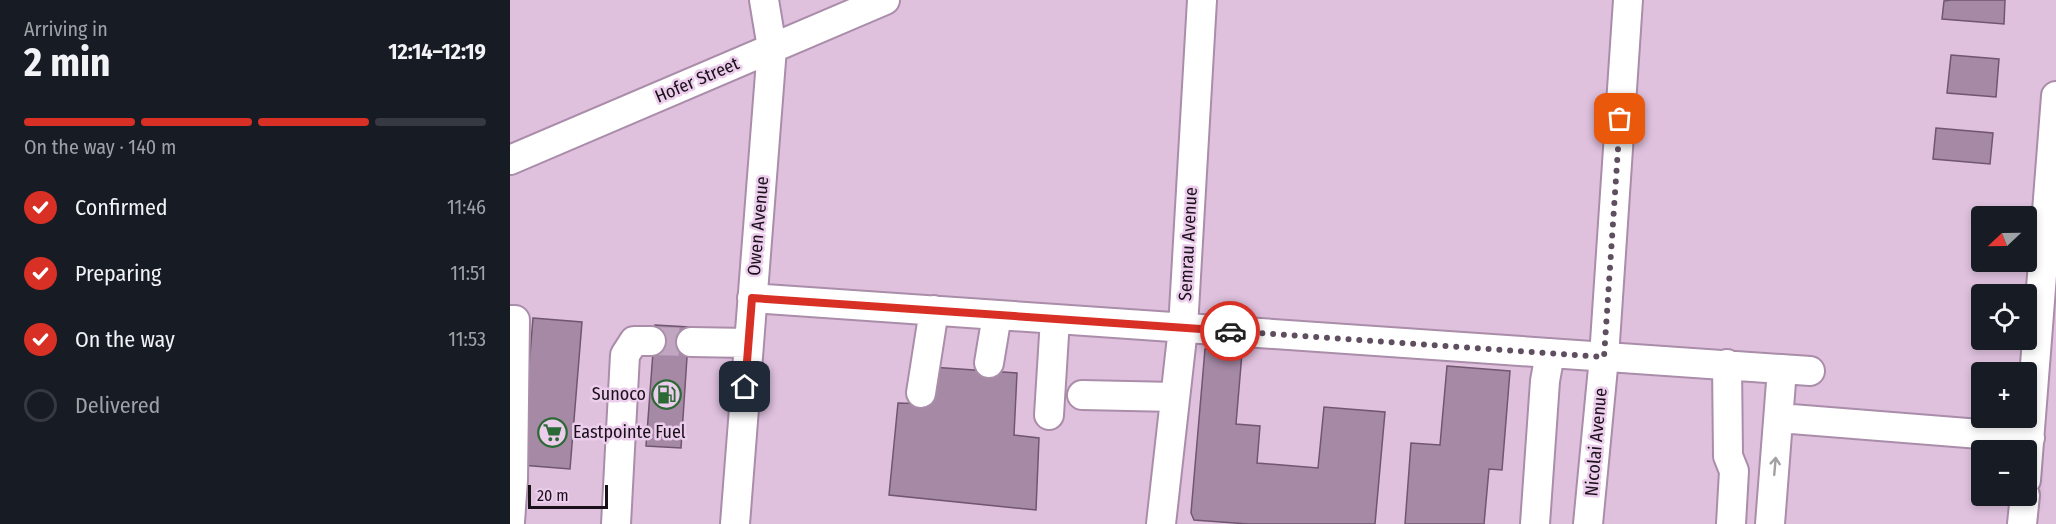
<!DOCTYPE html>
<meta charset="utf-8">
<style>
:root{--surface:#171b24;--page:#20242c;--text:#f1f3f6;--muted:#9ea1a6;--line:#363941;--accent:#d93025}
body{margin:0;font-family:"Fira Sans Condensed",sans-serif;background:var(--page);color:var(--text);height:100vh;display:flex;flex-direction:column;font-size:22px;white-space:nowrap}
*{box-sizing:border-box;margin:0}
p{font-size:20px;color:var(--muted)}
.icon{flex:none;width:33px;height:33px;fill:none;stroke:currentColor;stroke-width:2;stroke-linecap:round;stroke-linejoin:round}
.map{position:relative;flex:1;overflow:hidden}
.details{display:flex;flex-direction:column;background:var(--surface);width:510px}
.details>*{flex:none}
.needle{width:39px;rotate:248deg}
.fabs{position:absolute;left:1461px;top:206px;display:grid;gap:12px}
.fabs a{display:grid;place-items:center;width:66px;height:66px;border-radius:6px;background:var(--surface);box-shadow:0 3px 9px #0003;font-size:30px}
.scale{position:absolute;left:18px;bottom:15px;width:80px;box-sizing:border-box;padding-left:6px;border:3px solid #1a101a;border-top:0;font-size:16px;line-height:21px;white-space:nowrap;color:#1a101a;-webkit-text-stroke:4px #eccdec;paint-order:stroke}
.pin{position:absolute;display:grid;place-items:center;width:51px;height:51px;color:#fff;margin:-26px;border-radius:12px;box-shadow:0 3px 9px #0006}
.courier{position:absolute;display:grid;place-items:center;width:60px;height:60px;margin:-30px;border:4px solid #d93025;border-radius:50%;background:#fff;color:#222;box-shadow:0 2px 8px #0007}
.summary em{font-style:normal;font-weight:700}
.summary div{display:flex;flex-direction:column-reverse}
.summary{display:flex;align-items:center;justify-content:space-between;height:102px;padding:0 24px}
h1{font-size:39px;font-weight:700;line-height:45px}
.bar{display:grid;grid-template-columns:repeat(4,1fr);gap:9px 6px;align-content:center;height:72px;padding:0 24px}
.bar i{height:8px;border-radius:4px;background:var(--line)}
.bar .current{background:var(--accent)}
.bar p{grid-column:span 4}
ol{padding:0 24px;list-style:none}
li{display:flex;align-items:center;gap:18px;height:66px}
li p{margin-inline-start:auto}
li .icon{padding:6px;border-radius:50%;background:var(--accent);color:#fff;stroke-width:4}
li:last-child{color:var(--muted)}
li i{width:33px;height:33px;border:3px solid var(--line);border-radius:50%}
main{display:flex;flex:1;min-height:0}
.map>svg:first-child{display:block}
</style>
<main>
<section class="details">
<div class="summary"><div><h1>2 min</h1><p>Arriving in</p></div><em>12:14–12:19</em></div>
<div class="bar"><i class="current"></i><i class="current"></i><i class="current"></i><i></i><p>On the way · 140 m</p></div>
<ol>
<li><svg class="icon" aria-label="check" viewBox="0 0 24 24"><path d="M5 12l5 5 9-10"/></svg>Confirmed<p>11:46</p></li>
<li><svg class="icon" aria-label="check" viewBox="0 0 24 24"><path d="M5 12l5 5 9-10"/></svg>Preparing<p>11:51</p></li>
<li><svg class="icon" aria-label="check" viewBox="0 0 24 24"><path d="M5 12l5 5 9-10"/></svg>On the way<p>11:53</p></li>
<li><i></i>Delivered</li>
</ol>
</section>
<div class="map">
<svg width="1546" height="524" viewBox="0 0 1546 524">
<rect width="100%" height="100%" fill="#dfc1de"/>
<!-- building -->
<path fill="#a589a5" stroke="#705670" stroke-width="1.5" d="M 1441,0 L 1495,0 L 1494,24 L 1432,19 L 1434,1 Z
M 1441,55 L 1489,59 L 1486,97 L 1437,93 Z
M 1426,128 L 1483,133 L 1480,164 L 1423,159 Z
M 23,318 L 72,322 L 60,469 L 11,465 Z
M 145,325 L 179,327 L 171,448 L 136,446 Z
M 695,349 L 732,353 L 726,424 L 750,426 L 747,463 L 808,468 L 814,407 L 875,412 L 865,524 L 738,524 L 684,520 L 681,513 Z
M 937,366 L 1000,371 L 992,470 L 979,469 L 974,524 L 895,524 L 901,443 L 930,445 Z
M 421,367 L 507,373 L 504,435 L 529,438 L 526,510 L 379,495 L 388,403 L 418,404 Z"/>
<g fill="none" stroke-linecap="round" stroke-linejoin="round">
<!-- minor-tunnel -->
<path stroke="#c1a6c1" stroke-width="28" stroke-dasharray="28 14" stroke-linecap="butt" d="M 141,341 L 181,342"/>
<defs>
<path id="minor" d="M 0,160 L 375,0
M 242,298 L 1300,371
M 0,320 L 5,320 L 3,480 L 0,522
M 181,342 L 238,343
M 479,363 L 487,315
M 1217,364 L 1218,456 L 1224,471 L 1221,524
M 411,393 L 424,310
M 572,395 L 665,397
M 539,415 L 545,319
M 1269,418 L 1520,438
M 1516,480 L 1546,96
M 106,524 L 115,355 L 124,341 L 141,341
M 225,524 L 262,48 L 254,0
M 651,524 L 673,328 L 692,0
M 1025,524 L 1035,381 L 1040,353
M 1078,524 L 1094,357 L 1118,0
M 1260,524 L 1272,369
M 1512,524 L 1515,495"/>
</defs>
<!-- minor casing -->
<use href="#minor" stroke="#a98da9" stroke-width="32"/>
<!-- minor -->
<use href="#minor" stroke="#fff" stroke-width="28"/>
</g>
<!-- one-way arrows -->
<defs><path id="oneway-shaft" d="M-6 0H5M1.5-3L5.5 0L1.5 3" fill="none" stroke-width="1.6" stroke-linecap="round" stroke-linejoin="round" transform="scale(1.5)"/></defs>
<use stroke="#a39fa3" href="#oneway-shaft" transform="translate(1265 466) rotate(-85)"/>
<g fill="none" stroke-linecap="round" stroke-linejoin="round">
<!-- done -->
<path stroke="#5f4e5f" stroke-width="6" stroke-dasharray="0 10.8" d="M 720,331 L 1094,357 L 1110,119"/>
<!-- route -->
<path stroke="#d93025" stroke-width="8" d="M 235,387 L 242,298 L 720,331"/>
</g>
<!-- icons -->
<defs>
<symbol id="fuel-ring" viewBox="-11 -11 22 22"><circle r="9.5" fill="#eccdec" stroke="#2b6a34" stroke-width="1.5"/><path d="M-5.5-6h7V0h2V4h1.3V-2.5L3-4.5l.8-.8L6-3V5H2.5V1h-1V6h-7ZM-4.2-4.7v3.2H.2V-4.7Z" fill="#2b6a34"/></symbol>
<symbol id="supermarket-ring" viewBox="-11 -11 22 22"><circle r="9.5" fill="#eccdec" stroke="#2b6a34" stroke-width="1.5"/><path d="M-6-5.5h2.5l.6 2H6L4.5 2H-2.5L-4.4-4H-6ZM-1.5 3.2a1.3 1.3 0 1 0 .1 0ZM3 3.2a1.3 1.3 0 1 0 .1 0Z" fill="#2b6a34"/></symbol>
</defs>
<g fill-rule="evenodd">
<use href="#fuel-ring" x="140" y="378" width="33" height="33"/>
<use href="#supermarket-ring" x="26" y="416" width="33" height="33"/>
</g>
<g text-anchor="middle" dominant-baseline="central" stroke-width="5" stroke-linejoin="round" paint-order="stroke">
<!-- street labels -->
<g font-size="18" fill="#1a101a" stroke="#eccdec">
<text transform="translate(187 80) rotate(-23)">Hofer Street</text>
<text transform="translate(248 226) rotate(-85)">Owen Avenue</text>
<text transform="translate(678 244) rotate(-87)">Semrau Avenue</text>
<text transform="translate(1086 442) rotate(-85)">Nicolai Avenue</text>
</g>
<!-- poi labels -->
<g font-size="18" fill="#1a101a" stroke="#eccdec" text-anchor="end">
<text x="136" y="394">Sunoco</text>
<text x="63" y="432" text-anchor="start">Eastpointe Fuel</text>
</g>
</g>
</svg>
<div class="fabs">
<a><svg class="needle" viewBox="-14 -14 28 28"><path d="M0-13l5 13h-10z" fill="#e53935"/><path d="M0 13l5-13h-10z" fill="#9ea1a6"/></svg></a>
<a><svg class="icon" aria-label="locate" viewBox="0 0 24 24"><circle cx="12" cy="12" r="6"/><path d="M12 2v4M12 18v4M2 12h4M18 12h4"/></svg></a>
<a>+</a>
<a>−</a>
</div>
<div class="scale">20 m</div>
<div class="pin" style="left:1110px;top:119px;background:#ea580c"><svg class="icon" aria-label="bag" viewBox="0 0 24 24"><path d="M5 8h14l-1 12H6zM9 8a3 3 0 0 1 6 0"/></svg></div>
<div class="pin" style="left:235px;top:387px;background:#1f2937"><svg class="icon" aria-label="home" viewBox="0 0 24 24"><path d="M3 11l9-7 9 7M6 9v11h12V9"/></svg></div>
<div class="courier" style="left:720px;top:331px"><svg class="icon" aria-label="car" viewBox="0 0 24 24"><path d="M5 17H2v-5l4-1 3-4h7l3 4 3 1v5h-3M9 17h6M6 11h13"/><circle cx="7" cy="17" r="2"/><circle cx="17" cy="17" r="2"/></svg></div>
</div>
</main>
